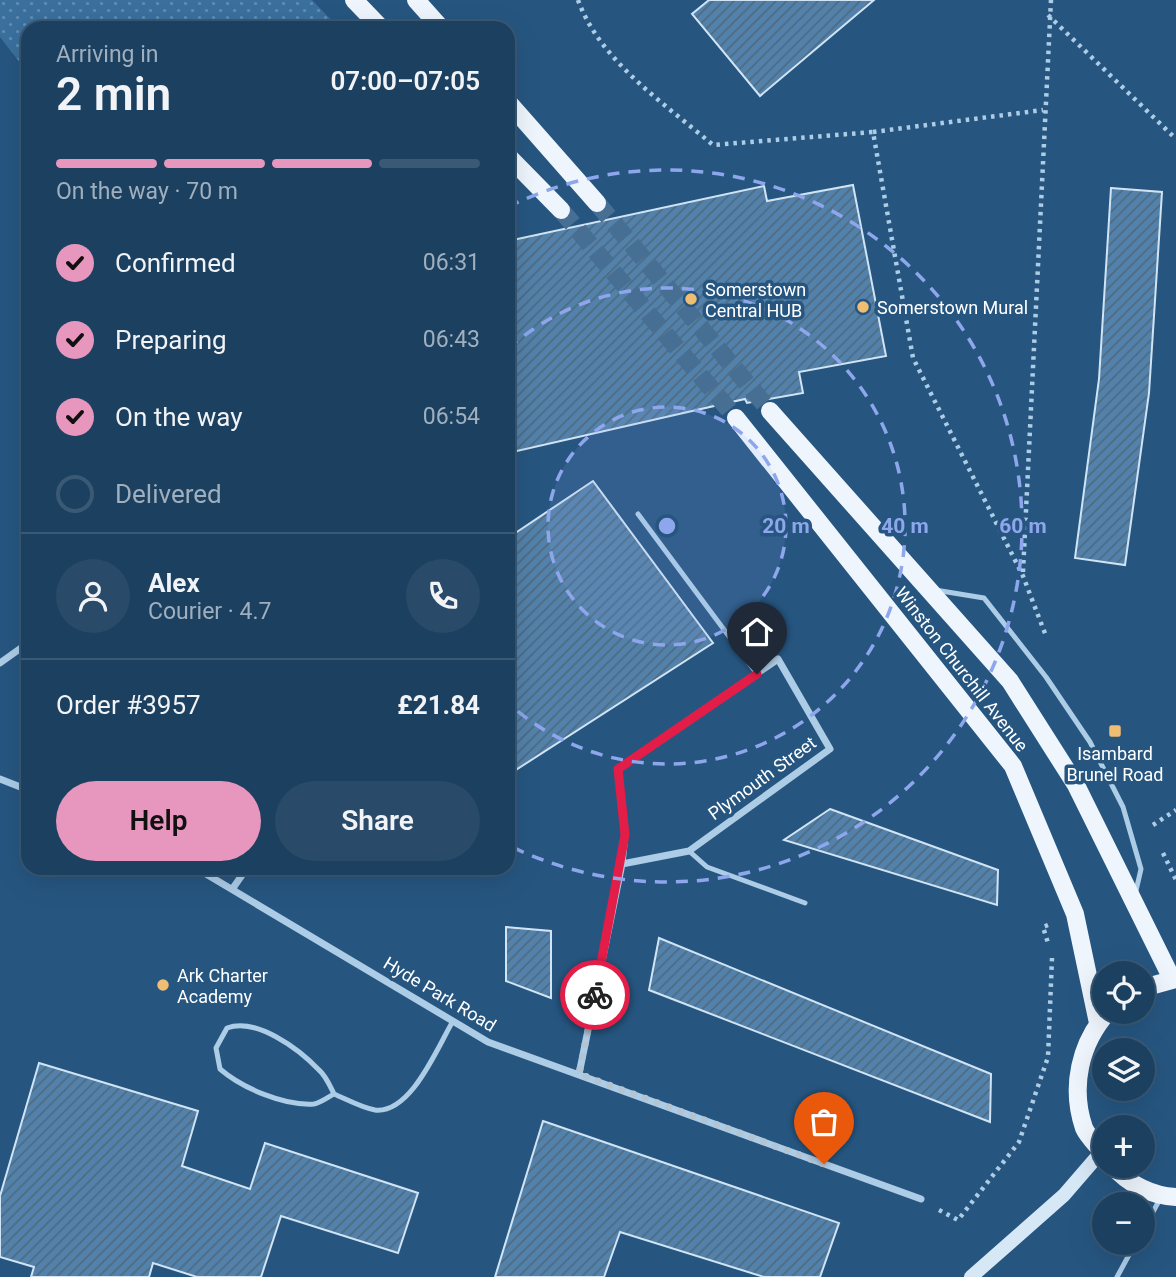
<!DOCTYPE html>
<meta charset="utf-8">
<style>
:root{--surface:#1c4060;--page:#294b69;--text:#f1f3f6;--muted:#a0afbd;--line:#3a5975;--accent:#e797bd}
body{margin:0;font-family:Roboto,sans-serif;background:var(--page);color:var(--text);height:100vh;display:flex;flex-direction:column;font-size:26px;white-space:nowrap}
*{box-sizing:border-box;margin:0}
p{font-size:23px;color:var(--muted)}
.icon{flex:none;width:38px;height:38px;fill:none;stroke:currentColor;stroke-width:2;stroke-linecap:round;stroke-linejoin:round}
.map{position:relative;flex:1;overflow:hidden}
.panel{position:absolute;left:21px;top:21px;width:494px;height:854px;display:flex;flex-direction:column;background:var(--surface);border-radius:21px;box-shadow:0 7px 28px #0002,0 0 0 2px var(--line)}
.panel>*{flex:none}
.tools{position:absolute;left:1092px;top:961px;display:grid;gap:14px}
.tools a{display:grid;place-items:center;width:63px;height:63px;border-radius:50%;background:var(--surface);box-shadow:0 7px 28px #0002,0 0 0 2px var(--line);font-size:35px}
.pin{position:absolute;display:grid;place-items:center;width:60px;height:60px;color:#fff;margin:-72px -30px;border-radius:50% 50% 50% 0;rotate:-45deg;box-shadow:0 0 7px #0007}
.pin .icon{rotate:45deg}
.courier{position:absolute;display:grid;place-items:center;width:70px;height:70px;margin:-35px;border:5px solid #e11d48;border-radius:50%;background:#fff;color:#222;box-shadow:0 2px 9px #0007}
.summary em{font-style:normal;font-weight:600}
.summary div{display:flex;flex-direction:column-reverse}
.summary{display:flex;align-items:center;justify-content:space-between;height:119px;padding:0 35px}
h1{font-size:46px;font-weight:600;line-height:52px}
.bar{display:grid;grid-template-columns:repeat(4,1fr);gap:10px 7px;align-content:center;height:84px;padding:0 35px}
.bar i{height:9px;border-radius:5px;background:var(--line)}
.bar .current{background:var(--accent)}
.bar p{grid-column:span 4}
.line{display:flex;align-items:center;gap:18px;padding:0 35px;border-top:2px solid var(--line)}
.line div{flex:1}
.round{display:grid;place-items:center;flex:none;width:74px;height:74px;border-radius:37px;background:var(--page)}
ol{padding:0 35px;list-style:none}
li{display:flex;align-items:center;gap:21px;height:77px}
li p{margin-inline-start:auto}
li .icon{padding:7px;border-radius:50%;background:var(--accent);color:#111;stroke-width:4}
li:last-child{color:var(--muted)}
li i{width:38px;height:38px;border:4px solid var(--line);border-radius:50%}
.button{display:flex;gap:14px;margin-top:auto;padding:14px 35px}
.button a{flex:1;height:80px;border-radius:42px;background:var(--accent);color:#111;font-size:28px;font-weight:600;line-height:80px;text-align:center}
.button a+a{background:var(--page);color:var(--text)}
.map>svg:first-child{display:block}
</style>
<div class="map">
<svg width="1176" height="1277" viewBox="0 0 1176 1277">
<defs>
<pattern id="park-dots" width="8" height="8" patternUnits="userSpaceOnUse" patternTransform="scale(1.75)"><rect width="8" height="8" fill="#3b709d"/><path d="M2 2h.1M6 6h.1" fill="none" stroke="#628db1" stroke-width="1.8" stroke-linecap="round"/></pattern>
<pattern id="building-hatch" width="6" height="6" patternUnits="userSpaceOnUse" patternTransform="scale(1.75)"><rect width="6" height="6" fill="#5282ab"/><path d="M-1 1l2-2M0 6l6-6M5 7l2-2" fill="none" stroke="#4f6a80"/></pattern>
</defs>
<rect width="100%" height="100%" fill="#265680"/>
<!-- park -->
<path fill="url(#park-dots)" d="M 0,0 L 312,0 L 339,28 L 28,28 L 28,73 L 0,37 Z"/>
<!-- building -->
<path fill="url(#building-hatch)" stroke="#d0e4f5" stroke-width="2" d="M 709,0 L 874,0 L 760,96 L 692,14 Z
M 853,185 L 886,356 L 799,372 L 803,393 L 747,403 L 745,399 L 508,453 L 508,241 L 764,186 L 767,201 Z
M 1111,188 L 1162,192 L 1149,393 L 1125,565 L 1075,558 L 1099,379 Z
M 593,481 L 713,643 L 508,775 L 508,538 Z
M 830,809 L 998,870 L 997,905 L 784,840 Z
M 506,927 L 551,931 L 551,998 L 506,981 Z
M 659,938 L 991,1074 L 990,1122 L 649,990 Z
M 39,1063 L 198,1111 L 182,1166 L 250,1189 L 265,1143 L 418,1193 L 398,1253 L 281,1216 L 261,1277 L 197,1277 L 153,1263 L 149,1277 L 31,1277 L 34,1267 L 0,1257 L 0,1196 Z
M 543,1121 L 839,1223 L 820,1277 L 764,1277 L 620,1232 L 604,1277 L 495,1277 Z"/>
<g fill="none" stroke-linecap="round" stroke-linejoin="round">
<!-- primary-tunnel -->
<path stroke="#476f93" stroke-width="18" stroke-dasharray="18 9" stroke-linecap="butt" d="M 597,203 L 770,411
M 561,210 L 736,418"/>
<!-- path -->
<path stroke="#adcce6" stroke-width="4.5" stroke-dasharray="3.5 5" stroke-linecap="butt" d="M 578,0 C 600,61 665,104 713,145 L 873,132 L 913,358 L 1023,576 L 1046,636
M 1048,15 L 1176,139
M 873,132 L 1043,110
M 1023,572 L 1051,0
M 1153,825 L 1176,810
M 1163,853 L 1176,880
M 1048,925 L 1043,927 L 1048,943
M 939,1210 L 958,1220 L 1019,1142 L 1048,1057 L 1052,958"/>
<!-- lane -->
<path stroke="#adcce6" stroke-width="5" d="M 508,500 L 509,500
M 638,514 L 757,674
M 935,590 L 984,598 L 1046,677 L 1090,742 L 1123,807 L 1141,869 L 1135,895
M 689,851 L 707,867 L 805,903
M 334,1094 C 330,1086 326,1076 319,1070 C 299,1049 256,1017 227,1028 L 216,1048 L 220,1069 C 242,1088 284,1106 314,1104 C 320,1103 328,1097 334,1094 C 346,1099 362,1108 375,1110 C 411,1114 437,1048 453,1021
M 1143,1230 L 1160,1199
M 1117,1277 L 1136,1242"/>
<!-- street -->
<path stroke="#adcce6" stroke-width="7" d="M 0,663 L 28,643
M 0,779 L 28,790
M 196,868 L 488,1042 L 921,1199
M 233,888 L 247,868
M 579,1074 L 622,864 L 625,835 L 618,769 L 778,659 L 830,749 L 689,851 L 622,864"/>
<!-- secondary -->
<path stroke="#d6e7f6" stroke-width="14" d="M 971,1277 L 1064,1195 L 1102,1151"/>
<!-- primary -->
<path stroke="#eef5fd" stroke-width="18" d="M 354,0 L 381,28
M 416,0 L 441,28
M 508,102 L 597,203
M 508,156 L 561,210
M 770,411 L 1010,681 L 1076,785 L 1172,979
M 736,418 L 1013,766 L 1075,914 L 1098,1023
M 1143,988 L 1176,979
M 1104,1154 C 1098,1146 1088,1137 1084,1128 C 1070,1087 1080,1043 1108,1012
M 1113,1166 C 1128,1184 1152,1196 1176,1197"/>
</g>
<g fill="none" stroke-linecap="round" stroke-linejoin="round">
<!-- done -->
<path stroke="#b3c4d3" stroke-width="7" stroke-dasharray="0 12.6" d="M 595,995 L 579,1074 L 824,1164"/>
<!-- route -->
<path stroke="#e11d48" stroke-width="9" d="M 595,995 L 625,835 L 618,769 L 757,674"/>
</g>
<!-- distance rings -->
<circle cx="667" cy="526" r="119" fill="#8ea6ec" fill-opacity=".12"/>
<g fill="none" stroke="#8ea6ec" stroke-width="3.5" stroke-dasharray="12 9">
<circle cx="667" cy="526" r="119"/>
<path d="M508 349A238 238 0 1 1 508 703"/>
<path d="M508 207A356 356 0 1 1 508 845"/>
</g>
<!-- markers -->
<g fill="#efbe72" stroke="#265680" stroke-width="2.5">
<circle cx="691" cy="299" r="7"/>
<circle cx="863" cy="307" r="7"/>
<rect x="1108" y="724" width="14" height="14" rx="3.5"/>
<circle cx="163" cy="985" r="7"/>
</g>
<g text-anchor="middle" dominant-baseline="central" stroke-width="7" stroke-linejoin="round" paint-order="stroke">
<!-- poi labels -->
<g font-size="18" fill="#fff" stroke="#265680" text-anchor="start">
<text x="705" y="289">Somerstown<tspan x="705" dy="21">Central HUB</tspan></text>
<text x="877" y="307">Somerstown Mural</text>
<text x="1115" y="753" text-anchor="middle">Isambard<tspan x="1115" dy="21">Brunel Road</tspan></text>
<text x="177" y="975">Ark Charter<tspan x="177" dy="21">Academy</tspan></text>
</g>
<!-- street labels -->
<g font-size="18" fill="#fff" stroke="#265680">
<text transform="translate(962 669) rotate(52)">Winston Churchill Avenue</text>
<text transform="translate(762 778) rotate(-36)">Plymouth Street</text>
<text transform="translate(440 994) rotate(31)">Hyde Park Road</text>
</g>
</g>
<circle cx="667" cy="526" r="10" fill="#8ea6ec" stroke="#265680" stroke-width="3.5"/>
<g font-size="21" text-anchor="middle" font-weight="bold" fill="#8ea6ec" stroke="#265680" stroke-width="7" stroke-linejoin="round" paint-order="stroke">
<text x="786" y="533">20 m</text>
<text x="905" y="533">40 m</text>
<text x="1023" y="533">60 m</text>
</g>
</svg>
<div class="tools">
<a><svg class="icon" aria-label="locate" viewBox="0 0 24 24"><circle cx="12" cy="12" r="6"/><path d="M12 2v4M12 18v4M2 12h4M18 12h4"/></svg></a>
<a><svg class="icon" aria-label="layers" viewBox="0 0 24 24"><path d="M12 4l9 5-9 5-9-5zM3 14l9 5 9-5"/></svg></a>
<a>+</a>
<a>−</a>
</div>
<div class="pin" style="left:824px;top:1164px;background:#ea580c"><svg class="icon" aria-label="bag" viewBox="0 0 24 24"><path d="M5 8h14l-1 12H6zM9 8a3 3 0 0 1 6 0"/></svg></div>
<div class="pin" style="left:757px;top:674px;background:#1f2937"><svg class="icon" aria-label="home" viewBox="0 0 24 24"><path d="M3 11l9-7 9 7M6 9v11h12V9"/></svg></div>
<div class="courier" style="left:595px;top:995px"><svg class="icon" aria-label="bike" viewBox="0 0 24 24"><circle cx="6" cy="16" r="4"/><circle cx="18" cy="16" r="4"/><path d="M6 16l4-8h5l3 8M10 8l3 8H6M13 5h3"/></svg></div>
<section class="panel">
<div class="summary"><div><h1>2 min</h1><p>Arriving in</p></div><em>07:00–07:05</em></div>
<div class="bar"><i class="current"></i><i class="current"></i><i class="current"></i><i></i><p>On the way · 70 m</p></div>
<ol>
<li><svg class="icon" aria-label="check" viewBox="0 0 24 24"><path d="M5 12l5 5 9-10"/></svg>Confirmed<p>06:31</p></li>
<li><svg class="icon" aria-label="check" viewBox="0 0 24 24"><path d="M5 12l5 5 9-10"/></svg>Preparing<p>06:43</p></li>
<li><svg class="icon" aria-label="check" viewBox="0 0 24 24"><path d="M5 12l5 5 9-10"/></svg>On the way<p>06:54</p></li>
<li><i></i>Delivered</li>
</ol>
<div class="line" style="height:126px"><a class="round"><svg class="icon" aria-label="person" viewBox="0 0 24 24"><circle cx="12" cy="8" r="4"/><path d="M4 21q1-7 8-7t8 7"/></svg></a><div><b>Alex</b><p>Courier · 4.7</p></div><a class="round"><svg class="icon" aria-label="phone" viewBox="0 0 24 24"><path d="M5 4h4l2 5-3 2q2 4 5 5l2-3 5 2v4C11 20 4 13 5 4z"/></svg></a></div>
<div class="line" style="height:91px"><div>Order #3957</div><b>£21.84</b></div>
<div class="button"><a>Help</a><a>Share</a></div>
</section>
</div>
